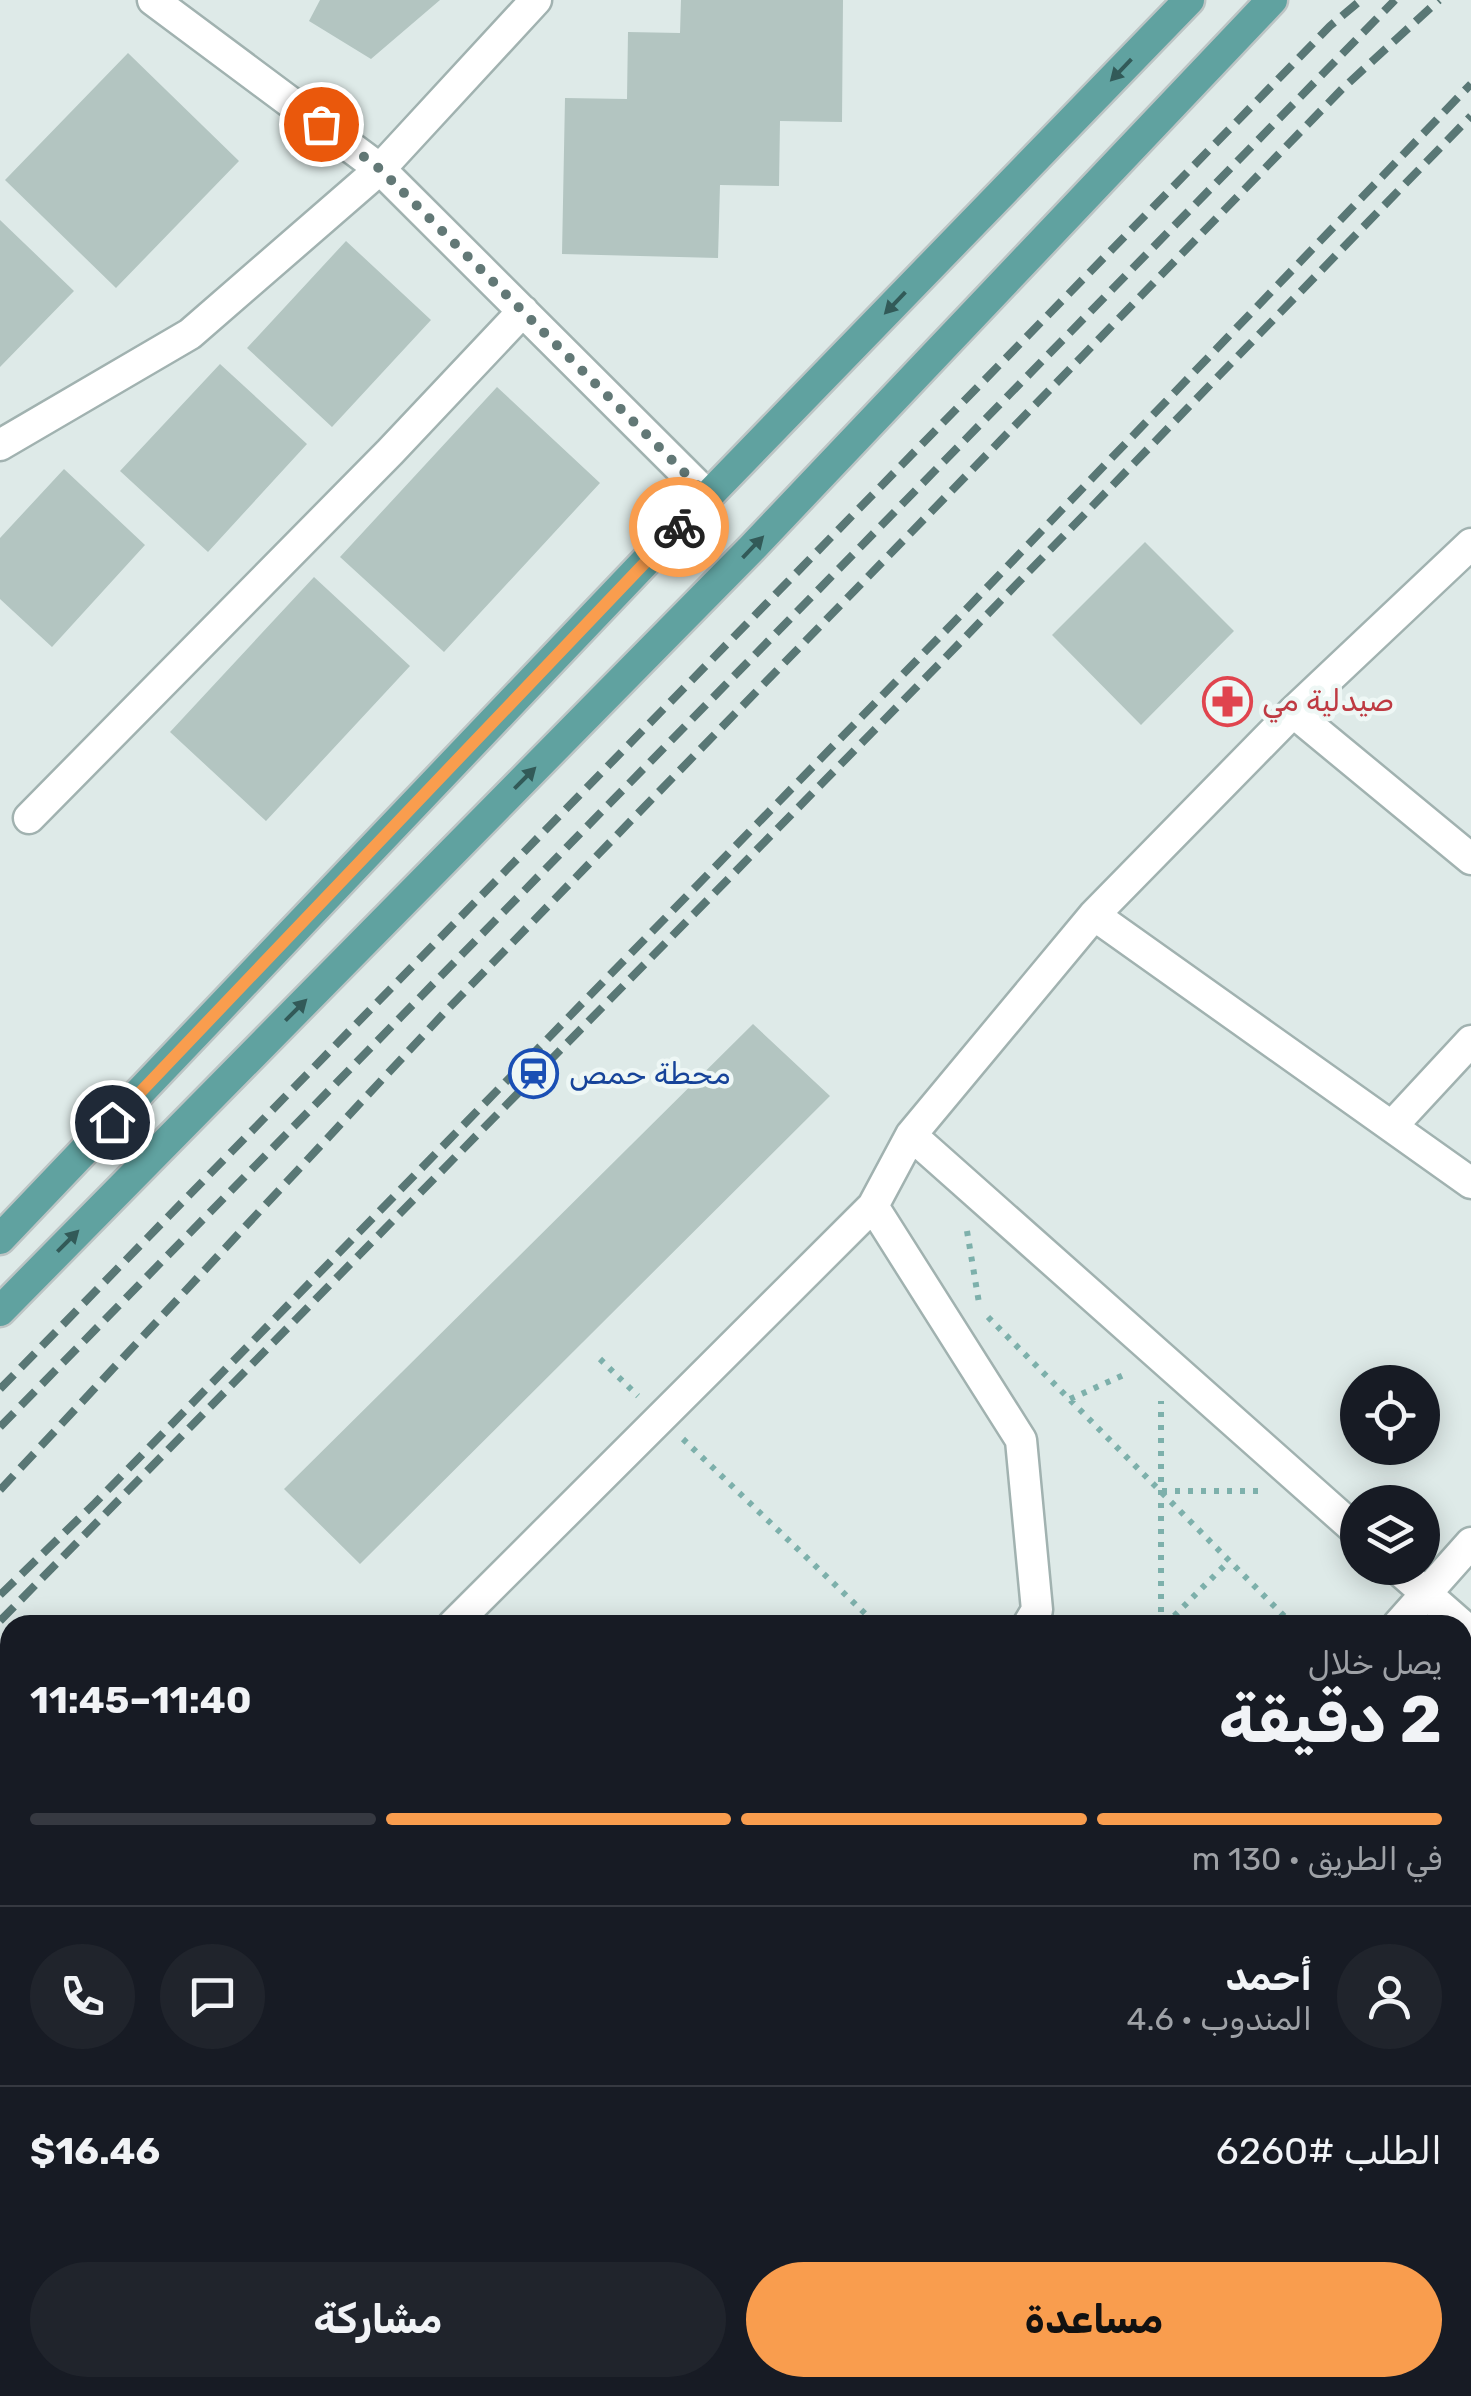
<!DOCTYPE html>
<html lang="ar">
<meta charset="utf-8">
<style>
:root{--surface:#171b24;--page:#20242c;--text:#f1f3f6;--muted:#9ea1a6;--line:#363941;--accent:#f99d4e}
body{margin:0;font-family:Rubik,"Noto Naskh Arabic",sans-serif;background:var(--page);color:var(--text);direction:rtl;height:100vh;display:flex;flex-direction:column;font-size:38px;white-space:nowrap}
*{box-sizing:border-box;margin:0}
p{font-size:32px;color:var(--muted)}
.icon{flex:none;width:55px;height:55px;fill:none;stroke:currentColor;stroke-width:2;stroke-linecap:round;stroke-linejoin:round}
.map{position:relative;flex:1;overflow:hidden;direction:ltr}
.details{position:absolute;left:0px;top:1615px;width:1472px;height:782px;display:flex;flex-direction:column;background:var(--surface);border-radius:30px 30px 0 0;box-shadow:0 5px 25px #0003;direction:rtl}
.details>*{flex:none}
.tools{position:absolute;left:1340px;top:1365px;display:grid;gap:20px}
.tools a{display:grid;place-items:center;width:100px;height:100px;border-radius:50%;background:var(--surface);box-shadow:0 5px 25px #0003;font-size:50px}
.pin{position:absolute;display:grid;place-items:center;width:85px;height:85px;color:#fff;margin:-42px;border:5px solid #fff;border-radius:50%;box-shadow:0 2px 10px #0007}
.courier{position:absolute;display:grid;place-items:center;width:100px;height:100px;margin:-50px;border:8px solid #f99d4e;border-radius:50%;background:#fff;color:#222;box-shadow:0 2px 12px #0007}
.head em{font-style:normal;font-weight:700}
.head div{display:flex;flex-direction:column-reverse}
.head{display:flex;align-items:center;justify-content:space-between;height:170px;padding:0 30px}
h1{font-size:65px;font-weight:700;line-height:75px}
.bar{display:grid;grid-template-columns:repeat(4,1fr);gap:15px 10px;align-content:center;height:120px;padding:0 30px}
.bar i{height:12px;border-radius:8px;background:var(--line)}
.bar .on{background:var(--accent)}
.bar p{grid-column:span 4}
.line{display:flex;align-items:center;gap:25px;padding:0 30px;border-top:2px solid var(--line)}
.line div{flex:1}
.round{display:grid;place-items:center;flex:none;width:105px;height:105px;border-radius:52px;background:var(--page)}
.action{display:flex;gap:20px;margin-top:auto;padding:20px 30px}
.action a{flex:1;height:115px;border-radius:60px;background:var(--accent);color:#111;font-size:40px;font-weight:700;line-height:115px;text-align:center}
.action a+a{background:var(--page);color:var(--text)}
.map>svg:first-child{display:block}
</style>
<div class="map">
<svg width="1471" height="2396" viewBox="0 0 1471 2396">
<rect width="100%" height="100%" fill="#deeae8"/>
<!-- building -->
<path fill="#b3c5c1" d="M 320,0 L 440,0 L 371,59 L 309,21 Z
M 681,0 L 843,0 L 842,122 L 780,121 L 779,186 L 720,185 L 718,258 L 562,254 L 565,98 L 627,99 L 628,32 L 680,33 Z
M 128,53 L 239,161 L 116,288 L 5,180 Z
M 0,220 L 74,291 L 0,367 Z
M 346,241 L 431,320 L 332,427 L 247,348 Z
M 220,364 L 307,444 L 208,552 L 120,471 Z
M 497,387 L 600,483 L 444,652 L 340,557 Z
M 64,469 L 145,545 L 52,647 L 0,599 L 0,538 Z
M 1145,542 L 1234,631 L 1141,725 L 1052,635 Z
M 314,577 L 410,666 L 266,821 L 170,732 Z
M 753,1024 L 830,1096 L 360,1564 L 284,1489 Z
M 25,2388 L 189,2388 L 190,2396 L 26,2396 Z
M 617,2388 L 661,2388 L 666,2396 L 622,2396 Z
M 754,2388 L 878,2388 L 883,2396 L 759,2396 Z
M 966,2388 L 1038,2388 L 1043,2396 L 951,2396 Z"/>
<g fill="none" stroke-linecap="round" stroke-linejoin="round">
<defs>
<path id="minor" d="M 153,0 L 380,169 L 708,496
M 0,445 L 190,334 L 380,169 L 536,0
M 1293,712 L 1471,859
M 29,818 L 390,452 L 523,311
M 1094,915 L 1471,1183
M 1393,1125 L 1471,1041
M 911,1135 L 1358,1532
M 873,1206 L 1021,1440 L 1037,1610 L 1028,1625
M 1397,1568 L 1462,1625
M 453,1625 L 873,1206 L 911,1135 L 1094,915 L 1293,712 L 1471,544
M 1398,1625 L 1471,1543
M 0,2070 L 10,2061
M 1462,2109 L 1471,2109
M 1462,2175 L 1471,2184
M 602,2388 L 605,2396
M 1178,2388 L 1187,2396"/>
<path id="major" d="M 0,1239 L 708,496 L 1189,0
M 0,1311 L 751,549 L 1272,0"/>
</defs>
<!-- minor casing -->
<use href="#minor" stroke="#a1b2b0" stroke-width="35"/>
<!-- major casing -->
<use href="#major" stroke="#bcc4c4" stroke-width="35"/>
<!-- path -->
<path stroke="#7db0ab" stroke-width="6" stroke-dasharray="5 8" stroke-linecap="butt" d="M 967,1231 L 979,1303
M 988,1317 L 1285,1617 L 1277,1625
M 600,1359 L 638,1396
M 1070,1399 L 1126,1374
M 683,1439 L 877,1625
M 1162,1491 L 1259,1491
M 1161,1625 L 1161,1401
M 1165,1625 L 1229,1561"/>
<!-- minor -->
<use href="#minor" stroke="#fff" stroke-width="30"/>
<!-- major -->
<use href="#major" stroke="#60a2a0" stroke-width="30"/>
<!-- rail -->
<path stroke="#597775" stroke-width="8" stroke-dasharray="20 10" stroke-linecap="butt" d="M 0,1389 L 1330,26 L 1361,0
M 0,1427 L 1395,0
M 0,1490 L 445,1012 L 1342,89 L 1439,0
M 0,1595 L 95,1503 L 953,623 L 1471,84
M 0,1621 L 946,657 L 1471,116"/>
</g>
<!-- one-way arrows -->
<defs><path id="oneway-solid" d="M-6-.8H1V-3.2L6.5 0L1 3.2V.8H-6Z" transform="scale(2.5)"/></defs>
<g fill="#325a58">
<use href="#oneway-solid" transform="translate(1121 70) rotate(134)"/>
<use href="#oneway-solid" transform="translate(895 303) rotate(134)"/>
<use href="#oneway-solid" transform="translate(753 547) rotate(-46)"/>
<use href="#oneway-solid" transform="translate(525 778) rotate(-45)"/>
<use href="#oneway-solid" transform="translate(296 1010) rotate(-45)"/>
<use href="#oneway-solid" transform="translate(68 1241) rotate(-45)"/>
</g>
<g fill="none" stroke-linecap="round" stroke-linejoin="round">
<!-- done -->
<path stroke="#627876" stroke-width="10" stroke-dasharray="0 18" d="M 321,124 L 380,169 L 708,496 L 679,527"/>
<!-- route -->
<path stroke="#f99d4e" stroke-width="12" d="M 112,1122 L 679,527"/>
</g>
<!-- icons -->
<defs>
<symbol id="pharmacy-ring" viewBox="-11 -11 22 22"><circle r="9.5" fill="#eef7f5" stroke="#e0444e" stroke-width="1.5"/><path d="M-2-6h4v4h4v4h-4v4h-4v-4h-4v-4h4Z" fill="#e0444e"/></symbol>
<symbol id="station-ring" viewBox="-11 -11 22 22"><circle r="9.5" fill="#eef7f5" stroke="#1a4fb4" stroke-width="1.5"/><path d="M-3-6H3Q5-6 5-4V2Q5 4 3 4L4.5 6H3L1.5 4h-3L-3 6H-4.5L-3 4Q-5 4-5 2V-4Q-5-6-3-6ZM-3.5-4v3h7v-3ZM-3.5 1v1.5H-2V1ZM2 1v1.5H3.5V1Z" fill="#1a4fb4"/></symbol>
</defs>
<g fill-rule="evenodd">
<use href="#pharmacy-ring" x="1200" y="674" width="55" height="55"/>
<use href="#station-ring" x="506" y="1046" width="55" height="55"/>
</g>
<g text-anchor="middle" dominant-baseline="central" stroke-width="9" stroke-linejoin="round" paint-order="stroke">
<!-- health labels -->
<g font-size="30" fill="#be3a42" stroke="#eef7f5" text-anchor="start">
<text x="1262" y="701">صيدلية مي</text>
</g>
<!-- transit labels -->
<g font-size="30" fill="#164399" stroke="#eef7f5" text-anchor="start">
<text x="569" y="1074">محطة حمص</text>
</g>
</g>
</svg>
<div class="tools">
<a><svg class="icon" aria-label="locate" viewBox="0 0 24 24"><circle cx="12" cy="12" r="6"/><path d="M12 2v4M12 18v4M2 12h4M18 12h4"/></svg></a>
<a><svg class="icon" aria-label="layers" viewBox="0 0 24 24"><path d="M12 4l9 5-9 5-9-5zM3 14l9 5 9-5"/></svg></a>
</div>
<div class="pin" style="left:321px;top:124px;background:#ea580c"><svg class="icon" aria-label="bag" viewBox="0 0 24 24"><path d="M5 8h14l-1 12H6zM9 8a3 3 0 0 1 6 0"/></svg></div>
<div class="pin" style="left:112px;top:1122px;background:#1f2937"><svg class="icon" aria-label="home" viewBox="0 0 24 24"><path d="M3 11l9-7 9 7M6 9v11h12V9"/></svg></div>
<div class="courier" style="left:679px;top:527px"><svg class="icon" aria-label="bike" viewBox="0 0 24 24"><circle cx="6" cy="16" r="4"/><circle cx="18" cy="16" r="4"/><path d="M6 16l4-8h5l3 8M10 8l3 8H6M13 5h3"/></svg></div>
<section class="details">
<div class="head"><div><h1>2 دقيقة</h1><p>يصل خلال</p></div><em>11:40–11:45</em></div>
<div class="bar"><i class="on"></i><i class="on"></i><i class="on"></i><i></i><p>في الطريق · 130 m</p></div>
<div class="line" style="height:180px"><a class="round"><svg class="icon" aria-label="person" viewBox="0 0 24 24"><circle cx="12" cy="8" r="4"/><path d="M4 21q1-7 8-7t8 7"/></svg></a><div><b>أحمد</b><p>المندوب · 4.6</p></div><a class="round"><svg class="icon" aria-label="chat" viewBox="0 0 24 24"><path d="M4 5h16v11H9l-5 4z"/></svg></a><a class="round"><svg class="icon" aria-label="phone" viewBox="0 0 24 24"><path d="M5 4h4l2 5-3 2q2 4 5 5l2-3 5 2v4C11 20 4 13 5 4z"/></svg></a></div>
<div class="line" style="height:130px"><div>الطلب #6260</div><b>$16.46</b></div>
<div class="action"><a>مساعدة</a><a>مشاركة</a></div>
</section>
</div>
